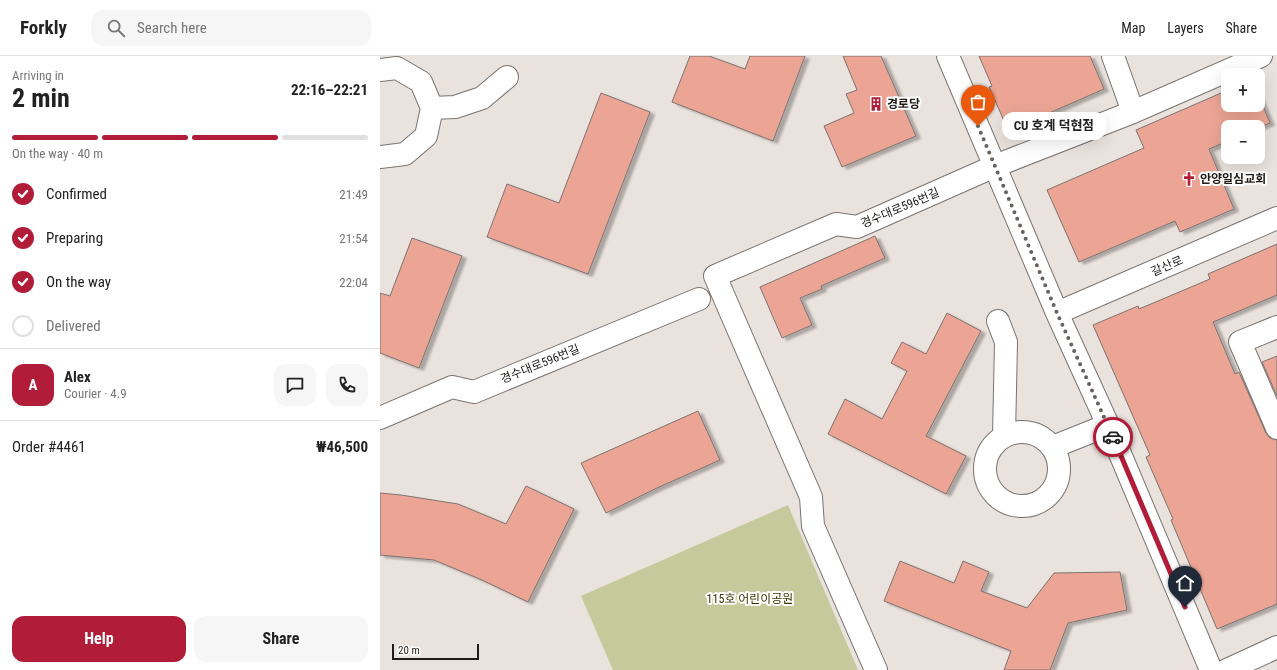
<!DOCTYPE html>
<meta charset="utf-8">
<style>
:root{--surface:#fff;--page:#f6f6f6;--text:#222;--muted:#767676;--line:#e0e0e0;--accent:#b11d39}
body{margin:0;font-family:"Roboto Condensed","Noto Sans KR",sans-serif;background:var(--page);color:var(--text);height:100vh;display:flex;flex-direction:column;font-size:15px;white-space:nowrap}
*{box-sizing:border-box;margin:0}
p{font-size:13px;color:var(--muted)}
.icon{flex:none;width:22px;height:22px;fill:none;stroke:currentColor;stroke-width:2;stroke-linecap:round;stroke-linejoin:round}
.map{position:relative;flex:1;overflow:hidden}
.side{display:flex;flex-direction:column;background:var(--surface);width:380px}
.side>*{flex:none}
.buttons{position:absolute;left:841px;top:12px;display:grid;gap:8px}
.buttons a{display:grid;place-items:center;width:44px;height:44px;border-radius:8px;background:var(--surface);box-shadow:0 4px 16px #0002;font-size:20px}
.scale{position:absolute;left:12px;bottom:10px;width:87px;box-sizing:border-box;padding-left:4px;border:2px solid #1f1c1a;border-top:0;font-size:11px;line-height:14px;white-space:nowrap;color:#1f1c1a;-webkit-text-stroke:3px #fff;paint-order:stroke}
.pin{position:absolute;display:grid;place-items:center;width:34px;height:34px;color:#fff;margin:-41px -17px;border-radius:50% 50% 50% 0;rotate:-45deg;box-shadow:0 0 4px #0007}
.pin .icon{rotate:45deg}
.courier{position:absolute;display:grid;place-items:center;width:40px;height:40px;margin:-20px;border:3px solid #b11d39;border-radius:50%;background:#fff;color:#222;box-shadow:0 1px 5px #0007}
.bubble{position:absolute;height:28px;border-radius:12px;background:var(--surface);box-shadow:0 4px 16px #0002;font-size:13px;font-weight:700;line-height:28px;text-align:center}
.head em{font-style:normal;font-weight:700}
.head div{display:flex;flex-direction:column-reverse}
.head{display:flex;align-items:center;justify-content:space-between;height:68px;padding:0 12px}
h1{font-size:26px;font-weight:700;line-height:30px}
.bar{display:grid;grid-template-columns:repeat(4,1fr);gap:6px 4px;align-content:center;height:48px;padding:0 12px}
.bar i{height:5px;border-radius:3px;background:var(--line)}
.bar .active{background:var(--accent)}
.bar p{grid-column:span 4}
.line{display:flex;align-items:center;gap:10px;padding:0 12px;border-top:1px solid var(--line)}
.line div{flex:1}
.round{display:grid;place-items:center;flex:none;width:42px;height:42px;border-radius:12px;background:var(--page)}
ol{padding:0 12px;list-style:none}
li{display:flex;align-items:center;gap:12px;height:44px}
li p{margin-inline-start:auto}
li .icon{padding:4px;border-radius:50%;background:var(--accent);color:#fff;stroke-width:4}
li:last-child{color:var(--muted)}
li i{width:22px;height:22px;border:2px solid var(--line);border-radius:50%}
.button{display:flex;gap:8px;margin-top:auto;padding:8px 12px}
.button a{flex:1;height:46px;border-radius:12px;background:var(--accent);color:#fff;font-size:16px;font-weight:700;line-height:46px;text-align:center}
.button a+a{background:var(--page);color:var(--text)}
header{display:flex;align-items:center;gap:24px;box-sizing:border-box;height:56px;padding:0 20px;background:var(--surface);border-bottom:1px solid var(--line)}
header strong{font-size:19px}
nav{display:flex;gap:22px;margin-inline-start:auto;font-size:14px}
.search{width:280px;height:36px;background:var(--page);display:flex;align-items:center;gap:10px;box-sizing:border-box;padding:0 14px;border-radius:12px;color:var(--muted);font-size:15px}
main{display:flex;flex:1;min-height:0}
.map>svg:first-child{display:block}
</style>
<header>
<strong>Forkly</strong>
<div class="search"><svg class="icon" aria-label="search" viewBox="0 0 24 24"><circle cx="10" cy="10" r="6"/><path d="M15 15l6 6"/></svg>Search here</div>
<nav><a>Map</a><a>Layers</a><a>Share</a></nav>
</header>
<main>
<section class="side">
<div class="head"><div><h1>2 min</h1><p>Arriving in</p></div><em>22:16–22:21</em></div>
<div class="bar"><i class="active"></i><i class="active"></i><i class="active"></i><i></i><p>On the way · 40 m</p></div>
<ol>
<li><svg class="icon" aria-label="check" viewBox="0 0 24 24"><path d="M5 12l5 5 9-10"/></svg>Confirmed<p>21:49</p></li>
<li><svg class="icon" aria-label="check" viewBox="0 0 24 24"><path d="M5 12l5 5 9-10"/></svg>Preparing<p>21:54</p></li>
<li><svg class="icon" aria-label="check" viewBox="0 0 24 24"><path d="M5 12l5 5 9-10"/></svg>On the way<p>22:04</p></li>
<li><i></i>Delivered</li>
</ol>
<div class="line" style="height:72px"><b class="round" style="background:var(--accent);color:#fff">A</b><div><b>Alex</b><p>Courier · 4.9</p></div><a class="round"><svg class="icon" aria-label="chat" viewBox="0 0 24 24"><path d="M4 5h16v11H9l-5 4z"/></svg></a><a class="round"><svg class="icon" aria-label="phone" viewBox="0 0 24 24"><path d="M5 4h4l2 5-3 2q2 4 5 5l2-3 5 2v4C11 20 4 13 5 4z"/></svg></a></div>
<div class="line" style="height:52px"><div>Order #4461</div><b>₩46,500</b></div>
<div class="button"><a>Help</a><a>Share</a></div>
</section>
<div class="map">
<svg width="897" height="614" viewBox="0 0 897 614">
<defs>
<filter id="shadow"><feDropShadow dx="4.5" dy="2.5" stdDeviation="1" flood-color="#0004"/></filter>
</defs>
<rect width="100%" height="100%" fill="#eae2dd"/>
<!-- green -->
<path fill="#c6c99b" d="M 408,449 L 478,614 L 233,614 L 201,540 Z"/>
<!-- building -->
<path fill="#eca594" stroke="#7c7371" filter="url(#shadow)" d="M 310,0 L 329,0 L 365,13 L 370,0 L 425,0 L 393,85 L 292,46 Z
M 463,0 L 501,0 L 536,80 L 462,111 L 444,70 L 474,57 L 466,38 L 477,34 Z
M 599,0 L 710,0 L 724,33 L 667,58 L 668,60 L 629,76 L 609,31 L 612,30 Z
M 848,34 L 848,49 L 878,49 L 878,38 L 890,67 L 878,72 L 878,71 L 848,71 L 848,85 L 829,93 L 854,153 L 800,176 L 795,165 L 699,206 L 667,134 L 764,92 L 756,74 Z
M 221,37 L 270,56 L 208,218 L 107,181 L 127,128 L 179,147 Z
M 495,180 L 505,202 L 441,230 L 442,233 L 420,242 L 432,269 L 402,282 L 380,231 Z
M 32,182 L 82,200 L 39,312 L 0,297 L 0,237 L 10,240 Z
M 897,188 L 897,239 L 833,266 L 855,318 L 859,316 L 886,377 L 890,382 L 897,384 L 897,548 L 837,573 L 791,464 L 793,463 L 766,401 L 770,399 L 713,269 L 758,250 L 759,253 L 830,223 L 828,218 Z
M 567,257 L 601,275 L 546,380 L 586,400 L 566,438 L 448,378 L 465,343 L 502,363 L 527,315 L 511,307 L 522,286 L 546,298 Z
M 897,300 L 897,340 L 882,306 Z
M 318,355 L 340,404 L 277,432 L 226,457 L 201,407 Z
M 146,430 L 194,453 L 148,546 L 102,524 L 54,504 L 0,499 L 0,437 L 21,439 L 78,448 L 126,468 Z
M 520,505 L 574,527 L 583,505 L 609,516 L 601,535 L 647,552 L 674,517 L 740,516 L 747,554 L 688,567 L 670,614 L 624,614 L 631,595 L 504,545 Z"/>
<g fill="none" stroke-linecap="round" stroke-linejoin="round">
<defs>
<path id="minor" d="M 568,0 L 677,257 L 728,369 L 831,614
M 733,0 L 753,56
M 0,14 L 17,12 L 41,26 L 52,52 L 46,80 L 25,98 L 0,101
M 52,52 L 75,51 L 102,42 L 127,21
M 677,257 L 897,162
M 618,265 L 626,286 L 624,380
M 897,271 L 860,286 L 897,372
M 0,362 L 72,331 L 94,336 L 319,243
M605 413a37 37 0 1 1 74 0a37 37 0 1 1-74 0Z
M 673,391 L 728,369
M 496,614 L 433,470 L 431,441 L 335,220 L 456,168 L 477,171 L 615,110 L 753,56 L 881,0
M 847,614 L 897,591"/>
</defs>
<!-- minor casing -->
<use href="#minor" stroke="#7a736f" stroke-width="24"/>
<!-- minor -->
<use href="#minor" stroke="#fff" stroke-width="22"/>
</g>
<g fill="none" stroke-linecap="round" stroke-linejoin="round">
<!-- done -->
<path stroke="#66615e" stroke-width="4" stroke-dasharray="0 7.2" d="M 598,70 L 677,257 L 733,381"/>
<!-- route -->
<path stroke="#b11d39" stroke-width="5" d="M 733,381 L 805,551"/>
</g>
<!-- icons -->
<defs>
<symbol id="building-bare" viewBox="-9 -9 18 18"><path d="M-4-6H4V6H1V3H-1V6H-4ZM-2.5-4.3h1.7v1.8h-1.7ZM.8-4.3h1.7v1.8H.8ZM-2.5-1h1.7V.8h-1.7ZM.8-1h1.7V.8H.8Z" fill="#b11d39" stroke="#fff" stroke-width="2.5" paint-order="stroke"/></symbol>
<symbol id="church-bare" viewBox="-9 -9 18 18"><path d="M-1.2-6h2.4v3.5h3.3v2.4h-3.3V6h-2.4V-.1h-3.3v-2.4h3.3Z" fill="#b11d39" stroke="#fff" stroke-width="2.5" paint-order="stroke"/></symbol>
</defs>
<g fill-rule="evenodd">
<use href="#building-bare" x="486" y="38" width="20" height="20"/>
<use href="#church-bare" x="799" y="113" width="20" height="20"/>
</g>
<g text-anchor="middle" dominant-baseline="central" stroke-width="4" stroke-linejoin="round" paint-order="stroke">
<!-- poi labels -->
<g font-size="12" font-weight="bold" fill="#1f1c1a" stroke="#fff" text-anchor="start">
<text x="507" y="48">경로당</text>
<text x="820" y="123">안양일심교회</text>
</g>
<!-- street labels -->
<g font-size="12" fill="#1f1c1a" stroke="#fff">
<text transform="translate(520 152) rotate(-23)">경수대로596번길</text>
<text transform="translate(787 210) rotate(-23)">갈산로</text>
<text transform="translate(160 308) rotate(-22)">경수대로596번길</text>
</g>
<!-- park labels -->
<g font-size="12" fill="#373802" stroke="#fff">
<text x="370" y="543">115호 어린이공원</text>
</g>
</g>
</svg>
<div class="buttons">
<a>+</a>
<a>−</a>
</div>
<div class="scale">20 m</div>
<div class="pin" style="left:598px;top:70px;background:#ea580c"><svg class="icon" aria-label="bag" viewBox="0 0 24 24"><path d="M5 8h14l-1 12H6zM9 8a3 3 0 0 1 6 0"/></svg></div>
<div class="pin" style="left:805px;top:551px;background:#1f2937"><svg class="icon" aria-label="home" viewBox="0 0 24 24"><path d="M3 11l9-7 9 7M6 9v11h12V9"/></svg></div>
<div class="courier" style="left:733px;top:381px"><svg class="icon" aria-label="car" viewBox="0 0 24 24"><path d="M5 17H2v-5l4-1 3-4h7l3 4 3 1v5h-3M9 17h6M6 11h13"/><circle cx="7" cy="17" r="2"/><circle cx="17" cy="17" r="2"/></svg></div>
<div class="bubble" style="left:622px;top:56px;width:104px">CU 호계 덕현점</div>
</div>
</main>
